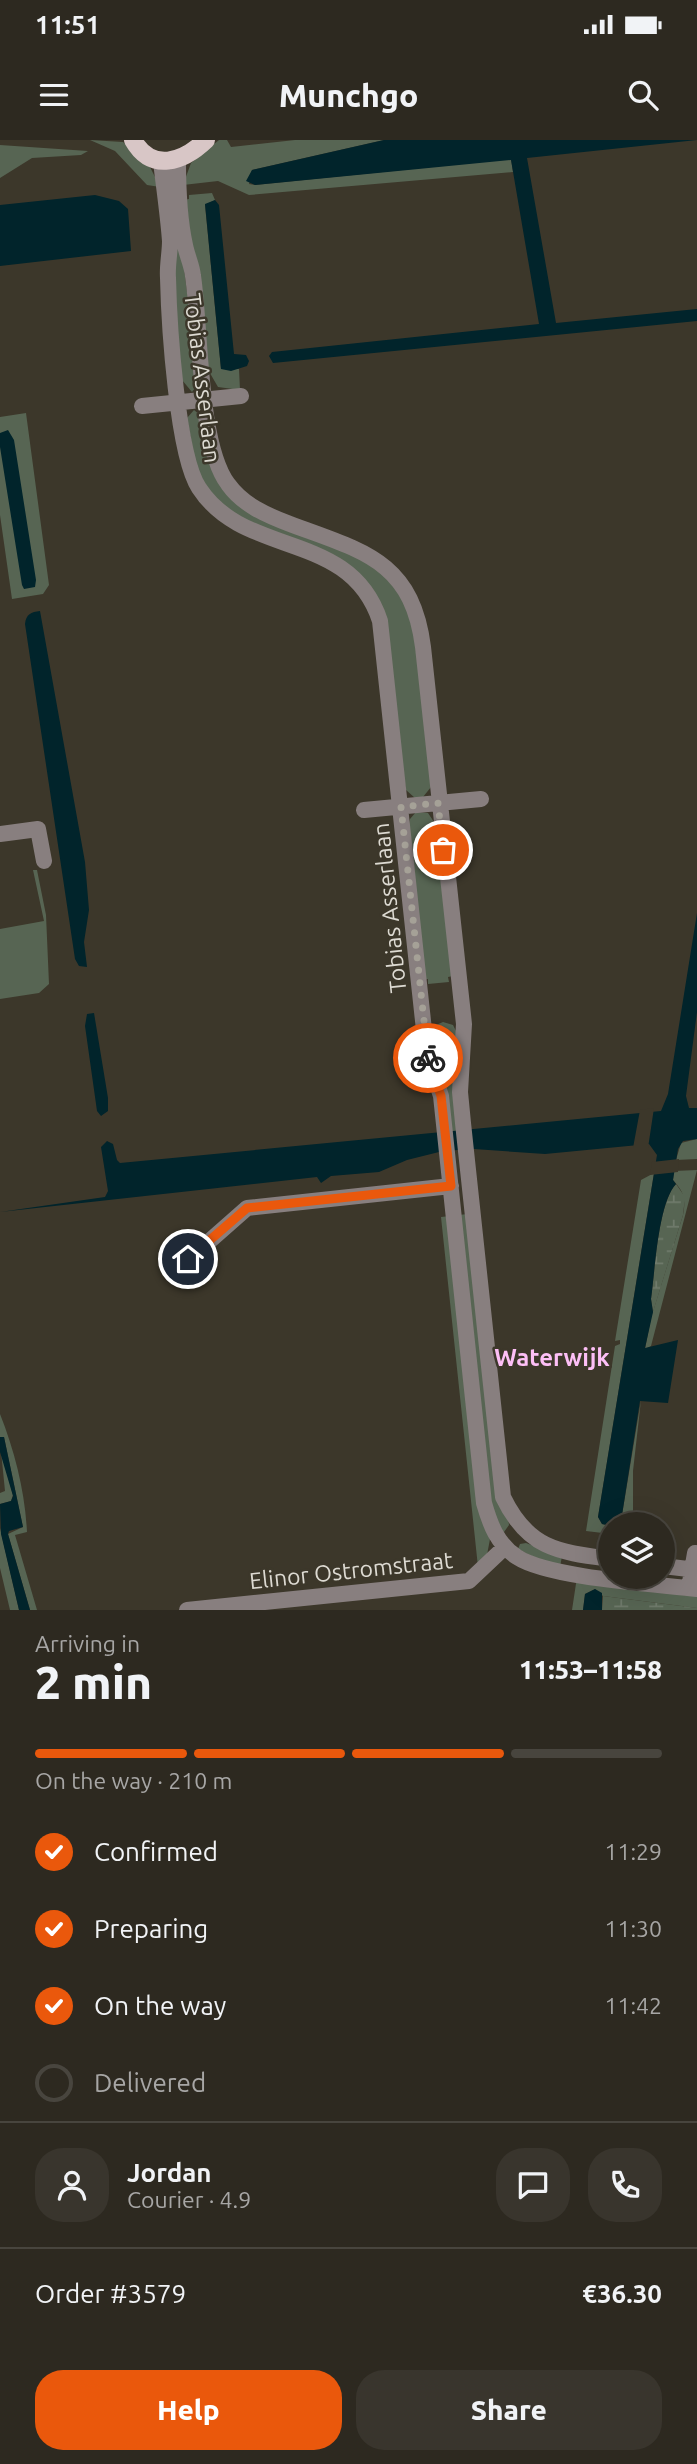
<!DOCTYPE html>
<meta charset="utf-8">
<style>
:root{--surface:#2d2920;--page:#39352d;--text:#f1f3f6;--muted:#a7a6a5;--line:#48453e;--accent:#ea580c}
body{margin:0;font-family:Ubuntu,sans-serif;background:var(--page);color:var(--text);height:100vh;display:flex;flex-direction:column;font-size:26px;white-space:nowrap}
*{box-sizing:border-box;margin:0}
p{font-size:23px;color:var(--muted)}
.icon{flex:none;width:38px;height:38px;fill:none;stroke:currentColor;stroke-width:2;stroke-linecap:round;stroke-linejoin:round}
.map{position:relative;height:1470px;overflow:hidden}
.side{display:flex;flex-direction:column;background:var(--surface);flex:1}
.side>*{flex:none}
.buttons{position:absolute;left:598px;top:1372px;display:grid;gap:14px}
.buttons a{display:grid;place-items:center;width:77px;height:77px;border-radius:50%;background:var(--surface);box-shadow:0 7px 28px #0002,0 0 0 2px var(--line);font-size:35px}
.pin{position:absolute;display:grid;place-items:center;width:60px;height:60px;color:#fff;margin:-30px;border:4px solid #fff;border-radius:50%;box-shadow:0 2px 7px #0007}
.courier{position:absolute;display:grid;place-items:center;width:70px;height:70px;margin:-35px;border:5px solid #ea580c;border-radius:50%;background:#fff;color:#222;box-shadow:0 2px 9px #0007}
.headline em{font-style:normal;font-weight:800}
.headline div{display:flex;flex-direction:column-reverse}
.headline{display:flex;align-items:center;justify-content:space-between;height:119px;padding:0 35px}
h1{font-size:46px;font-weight:800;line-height:52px}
.bar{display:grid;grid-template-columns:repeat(4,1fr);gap:10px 7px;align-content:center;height:84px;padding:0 35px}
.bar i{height:9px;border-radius:5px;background:var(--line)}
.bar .selected{background:var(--accent)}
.bar p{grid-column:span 4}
.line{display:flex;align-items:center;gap:18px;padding:0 35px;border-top:2px solid var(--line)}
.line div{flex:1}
.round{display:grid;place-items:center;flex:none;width:74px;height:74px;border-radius:28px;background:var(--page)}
ol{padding:0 35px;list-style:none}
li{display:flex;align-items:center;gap:21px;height:77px}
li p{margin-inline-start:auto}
li .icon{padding:7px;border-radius:50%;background:var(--accent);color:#fff;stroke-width:4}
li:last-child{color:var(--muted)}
li i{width:38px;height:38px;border:4px solid var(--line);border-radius:50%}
.button{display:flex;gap:14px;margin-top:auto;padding:14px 35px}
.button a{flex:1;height:80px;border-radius:28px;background:var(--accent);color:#fff;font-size:28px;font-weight:800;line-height:80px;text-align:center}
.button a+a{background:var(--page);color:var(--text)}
.status{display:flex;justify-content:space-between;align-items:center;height:49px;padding:0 35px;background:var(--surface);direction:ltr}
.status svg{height:19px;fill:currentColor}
header{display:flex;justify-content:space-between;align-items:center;height:91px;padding:0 35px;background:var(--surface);font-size:32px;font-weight:800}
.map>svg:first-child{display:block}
</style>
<div class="status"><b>11:51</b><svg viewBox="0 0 49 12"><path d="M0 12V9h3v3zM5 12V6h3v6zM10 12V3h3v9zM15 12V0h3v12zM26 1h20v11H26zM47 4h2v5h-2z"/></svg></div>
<header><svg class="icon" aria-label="menu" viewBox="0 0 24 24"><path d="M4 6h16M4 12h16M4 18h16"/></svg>Munchgo<svg class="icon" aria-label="search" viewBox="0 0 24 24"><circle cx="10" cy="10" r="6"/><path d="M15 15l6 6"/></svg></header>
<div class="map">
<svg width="697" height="1470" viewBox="0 0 697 1470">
<defs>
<pattern id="wetland-marsh" width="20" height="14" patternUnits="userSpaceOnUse" patternTransform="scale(1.75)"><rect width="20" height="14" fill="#576553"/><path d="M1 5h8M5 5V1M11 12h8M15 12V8" fill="none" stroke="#6f7a6b"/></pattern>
</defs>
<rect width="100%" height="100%" fill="#3c372a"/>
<!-- grass -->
<path fill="#576553" d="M 90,0 L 123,2 L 150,27 L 160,47 L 147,45 L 115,11 Z
M 219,0 L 227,0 L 231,7 L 295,0 L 384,0 L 252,30 L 249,44 L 255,45 L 511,19 L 513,32 L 249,55 L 218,41 L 183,45 L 191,23 Z
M 0,5 L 88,11 L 81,15 L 32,18 L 0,38 Z
M 212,53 L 215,60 L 205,65 L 221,229 L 239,229 L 240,250 L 218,247 L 207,228 L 184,60 L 189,59 L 189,55 Z
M 176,61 L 198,244 L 192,252 L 182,240 L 172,146 Z
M 194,270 L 200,275 L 222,344 L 380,427 L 412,473 L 431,647 L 423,657 L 415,658 L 406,650 L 373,454 L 232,375 L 198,338 L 187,278 Z
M 26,273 L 49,445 L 43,454 L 12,459 L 0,375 L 0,277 Z
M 416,672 L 428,673 L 436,685 L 453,836 L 448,837 L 449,842 L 428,844 L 428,839 L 423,840 L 408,689 L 410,679 Z
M 33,730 L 37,730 L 46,775 L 49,844 L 39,853 L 0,859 L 0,789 L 44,781 Z
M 443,882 L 453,885 L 458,895 L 459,991 L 449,992 L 430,898 L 436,885 Z
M 697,999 L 697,1019 L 676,1020 L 681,1003 Z
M 697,1030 L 651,1206 L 645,1209 L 651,1178 L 683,1075 C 686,1059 684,1052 673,1040 L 674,1031 Z
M 654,1033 L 598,1377 L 602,1384 L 611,1386 L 611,1394 L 586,1391 L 615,1206 L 620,1204 L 620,1200 L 615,1201 L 641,1040 Z
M 469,1074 L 509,1385 L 504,1392 L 500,1391 L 492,1376 L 457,1075 Z
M 450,1076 L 490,1399 L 487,1415 L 478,1427 L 441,1077 Z
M 641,1260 L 633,1331 L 633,1384 L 613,1384 L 622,1375 Z
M 0,1274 C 15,1312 25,1352 27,1392 L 15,1395 L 37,1470 L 30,1470 L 8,1394 L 23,1387 L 4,1297 L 0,1297 Z
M 1,1311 L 13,1355 L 11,1361 L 0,1364 L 0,1353 L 5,1351 Z
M 0,1388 L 19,1470 L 10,1470 L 0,1428 Z
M 526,1403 L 562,1416 L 560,1427 L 547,1424 L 518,1409 L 520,1404 Z
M 577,1437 L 697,1453 L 697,1468 L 603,1456 L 595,1449 L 585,1454 L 583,1470 L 572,1470 Z"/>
<!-- wetland -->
<path fill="url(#wetland-marsh)" d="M 676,1044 L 685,1057 L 683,1075 L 653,1172 L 651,1159 C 655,1131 658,1063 676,1044 Z
M 603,1456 L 697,1468 L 697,1470 L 602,1470 Z"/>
<!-- water -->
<path fill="#01242b" d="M 384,0 L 697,0 L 527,18 L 556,183 L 697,169 L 697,181 L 273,223 L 269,216 L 272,212 L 539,184 L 511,20 L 255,45 L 246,41 L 252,30 Z
M 95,55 L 119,61 L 128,69 L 131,111 L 0,126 L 0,65 Z
M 215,60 L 219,65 L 234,214 L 246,215 L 249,221 L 247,226 L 231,231 L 221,229 L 205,64 Z
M 8,290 L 14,300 L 36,440 L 35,447 L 24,449 L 22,445 L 0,307 L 0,293 Z
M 40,471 L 85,722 L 89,770 L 84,802 L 87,827 L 79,826 L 75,819 L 25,484 C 26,474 31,472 40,471 Z
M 697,773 L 697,872 L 686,956 L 689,968 L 697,968 L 697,999 L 683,1001 L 678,1009 L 673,1040 L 676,1044 C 658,1063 655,1131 651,1159 L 653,1172 L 645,1208 L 678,1200 L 668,1263 L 640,1261 L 622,1375 L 611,1386 L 602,1384 L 598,1377 L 657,1015 L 649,1004 L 545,1014 L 474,1009 L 443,1011 L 407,1020 L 379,1032 L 331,1036 L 321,1043 L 317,1037 L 0,1072 L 105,1057 L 108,1051 L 101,1007 L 107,1001 L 113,1004 L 117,1020 L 120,1023 L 661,971 L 668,954 Z
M 94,873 L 108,958 L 108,971 L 101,976 L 97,971 L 85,886 L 87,874 Z
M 0,1297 L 4,1297 L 23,1387 L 9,1391 L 8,1394 L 30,1470 L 19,1470 L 1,1394 L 0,1364 L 11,1361 L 13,1356 L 0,1312 Z
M 595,1449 L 602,1453 L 602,1470 L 583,1470 L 585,1454 Z"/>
<!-- pier -->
<path fill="#3c372a" d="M 654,968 L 648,1008 L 633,1008 L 640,970 Z
M 679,1019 L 678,1032 L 650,1035 L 652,1022 Z"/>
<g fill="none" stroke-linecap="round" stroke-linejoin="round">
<!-- minor -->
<path stroke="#887f7f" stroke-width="16" d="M 178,20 C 178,48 179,78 185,105 C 187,116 192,125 193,136 C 201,189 198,304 228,344 C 243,365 266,375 290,384 C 362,411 412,420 423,507 L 464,884 L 460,952 L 463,983 L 503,1357 C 528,1409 558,1412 611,1419
M 161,21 C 164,48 168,74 170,101 C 170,113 167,126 168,138 C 169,182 177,315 199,348 C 245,419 350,389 380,481 L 424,890 L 428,917 L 441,956 L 484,1363 C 490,1384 497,1404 517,1417 C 549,1438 655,1444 697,1449
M 142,266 L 241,256
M 364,670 L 481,659
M 0,694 L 38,689 L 44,721
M 188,1120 L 247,1068 L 451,1046
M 663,1426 L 697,1430
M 689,1448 L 695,1413
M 187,1470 L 469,1441 L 505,1407"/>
<!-- major -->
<path stroke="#d8c6c6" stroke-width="18" d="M 133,0 C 152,33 183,22 206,0"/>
</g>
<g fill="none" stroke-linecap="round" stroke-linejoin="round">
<!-- done -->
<path stroke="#a5a197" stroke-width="7" stroke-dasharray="0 12.6" d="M 428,918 L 401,667 L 438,663 L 443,710"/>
<!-- route -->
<path stroke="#ea580c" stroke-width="9" d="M 188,1119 L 247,1068 L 451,1046 L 441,956 L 428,918"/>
</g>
<g text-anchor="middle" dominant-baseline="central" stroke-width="5" stroke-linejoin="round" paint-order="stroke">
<!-- street labels -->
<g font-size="23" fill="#dddad2" stroke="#3c372a">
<text transform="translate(203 238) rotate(83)">Tobias Asserlaan</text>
<text transform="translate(389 768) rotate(-96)">Tobias Asserlaan</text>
<text transform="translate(351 1430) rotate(-6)">Elinor Ostromstraat</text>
</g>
<!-- neighbourhood labels -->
<g font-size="24" font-weight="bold" fill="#fdbff6" stroke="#3c372a">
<text x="552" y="1217">Waterwijk</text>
</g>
</g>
</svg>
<div class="buttons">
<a><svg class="icon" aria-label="layers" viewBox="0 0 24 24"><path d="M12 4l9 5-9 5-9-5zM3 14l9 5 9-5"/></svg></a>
</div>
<div class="pin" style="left:443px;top:710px;background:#ea580c"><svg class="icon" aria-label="bag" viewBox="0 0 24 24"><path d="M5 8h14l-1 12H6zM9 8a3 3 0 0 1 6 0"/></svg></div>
<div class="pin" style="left:188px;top:1119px;background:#1f2937"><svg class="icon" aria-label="home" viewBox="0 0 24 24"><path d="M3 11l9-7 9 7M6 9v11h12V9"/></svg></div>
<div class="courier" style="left:428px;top:918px"><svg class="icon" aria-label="bike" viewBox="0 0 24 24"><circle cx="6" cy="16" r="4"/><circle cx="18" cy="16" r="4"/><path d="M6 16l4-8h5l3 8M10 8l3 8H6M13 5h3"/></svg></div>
</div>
<section class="side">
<div class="headline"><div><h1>2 min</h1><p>Arriving in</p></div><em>11:53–11:58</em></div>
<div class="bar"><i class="selected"></i><i class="selected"></i><i class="selected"></i><i></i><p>On the way · 210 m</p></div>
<ol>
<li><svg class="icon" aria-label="check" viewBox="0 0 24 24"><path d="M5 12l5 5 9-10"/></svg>Confirmed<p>11:29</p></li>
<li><svg class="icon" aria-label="check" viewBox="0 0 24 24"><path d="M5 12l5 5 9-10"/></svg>Preparing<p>11:30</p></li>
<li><svg class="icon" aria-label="check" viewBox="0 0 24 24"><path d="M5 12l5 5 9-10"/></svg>On the way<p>11:42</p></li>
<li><i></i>Delivered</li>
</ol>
<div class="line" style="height:126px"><a class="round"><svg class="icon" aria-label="person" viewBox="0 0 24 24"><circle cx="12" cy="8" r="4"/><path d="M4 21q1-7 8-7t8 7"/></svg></a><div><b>Jordan</b><p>Courier · 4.9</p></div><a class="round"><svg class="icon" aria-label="chat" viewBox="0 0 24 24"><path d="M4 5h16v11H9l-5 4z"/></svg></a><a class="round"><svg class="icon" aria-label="phone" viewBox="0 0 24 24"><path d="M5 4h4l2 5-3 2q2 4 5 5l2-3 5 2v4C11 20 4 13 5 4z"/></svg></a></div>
<div class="line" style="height:91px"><div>Order #3579</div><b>€36.30</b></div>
<div class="button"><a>Help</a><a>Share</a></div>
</section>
